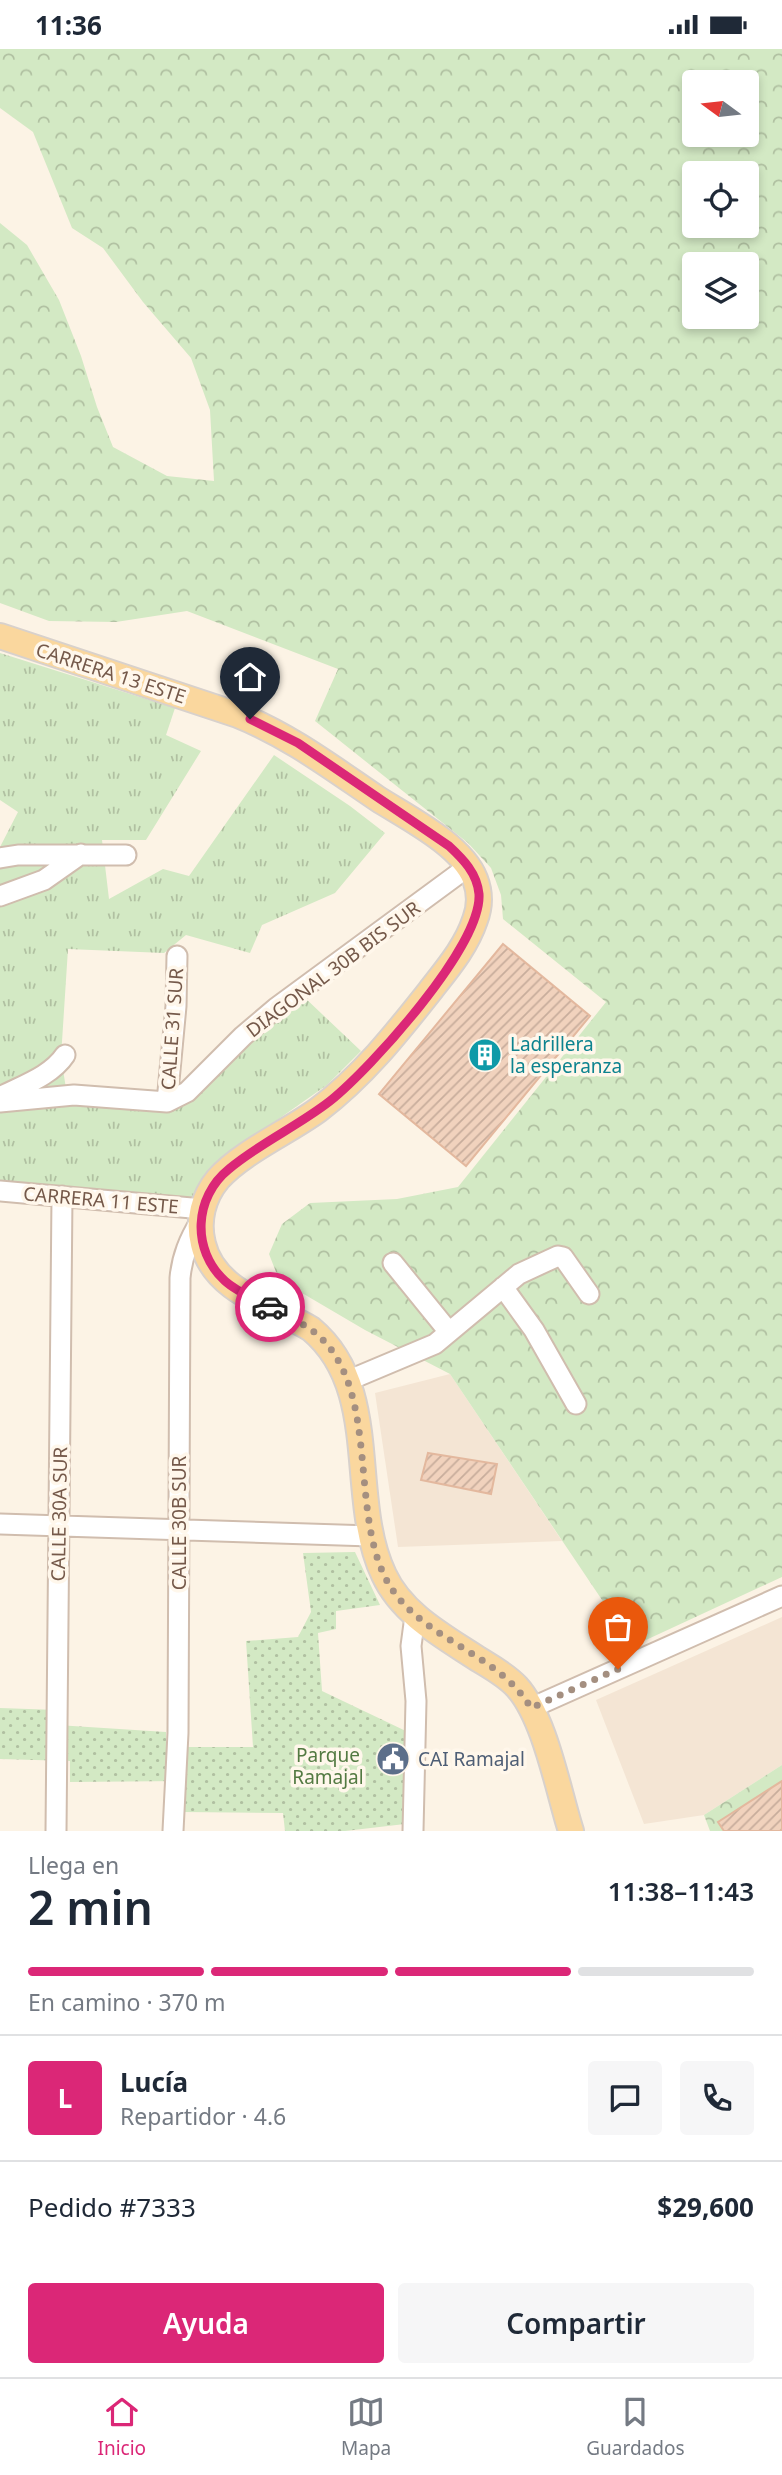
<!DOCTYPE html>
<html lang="es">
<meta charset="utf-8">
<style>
:root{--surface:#fff;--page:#f6f6f7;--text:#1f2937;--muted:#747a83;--line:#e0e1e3;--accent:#db2777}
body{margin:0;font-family:"Noto Sans",sans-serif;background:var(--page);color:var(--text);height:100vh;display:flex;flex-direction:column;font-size:26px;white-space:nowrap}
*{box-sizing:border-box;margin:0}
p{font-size:23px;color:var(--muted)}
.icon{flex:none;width:38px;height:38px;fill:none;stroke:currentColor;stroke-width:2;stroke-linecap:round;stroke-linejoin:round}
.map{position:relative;height:1782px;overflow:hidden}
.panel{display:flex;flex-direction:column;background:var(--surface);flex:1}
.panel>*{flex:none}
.needle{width:46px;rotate:285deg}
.controls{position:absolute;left:682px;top:21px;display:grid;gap:14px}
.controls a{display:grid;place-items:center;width:77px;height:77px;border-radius:7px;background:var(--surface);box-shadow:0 4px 10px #0003;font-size:35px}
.pin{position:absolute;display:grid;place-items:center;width:60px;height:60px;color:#fff;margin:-72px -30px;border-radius:50% 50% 50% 0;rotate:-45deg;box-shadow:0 0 7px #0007}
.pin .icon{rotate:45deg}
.courier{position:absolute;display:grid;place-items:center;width:70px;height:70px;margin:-35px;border:5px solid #db2777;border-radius:50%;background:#fff;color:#222;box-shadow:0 2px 9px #0007}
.overview em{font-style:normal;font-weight:600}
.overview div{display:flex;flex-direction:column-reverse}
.overview{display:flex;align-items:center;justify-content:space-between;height:119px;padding:0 28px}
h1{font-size:46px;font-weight:600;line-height:52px}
.bar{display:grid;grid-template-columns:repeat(4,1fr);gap:10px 7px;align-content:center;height:84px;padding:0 28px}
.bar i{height:9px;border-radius:5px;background:var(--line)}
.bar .current{background:var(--accent)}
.bar p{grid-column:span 4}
.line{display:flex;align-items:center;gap:18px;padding:0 28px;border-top:2px solid var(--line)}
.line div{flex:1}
.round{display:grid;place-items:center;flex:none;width:74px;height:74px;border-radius:7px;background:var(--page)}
.button{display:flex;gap:14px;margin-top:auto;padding:14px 28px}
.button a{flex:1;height:80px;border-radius:7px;background:var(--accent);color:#fff;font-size:28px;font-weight:600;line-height:80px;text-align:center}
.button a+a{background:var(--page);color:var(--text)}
.status{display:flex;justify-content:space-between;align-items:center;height:49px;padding:0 35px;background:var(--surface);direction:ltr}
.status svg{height:19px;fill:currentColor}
.dock{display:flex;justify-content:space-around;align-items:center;height:98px;border-top:2px solid var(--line);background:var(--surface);font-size:19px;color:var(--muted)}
.dock a{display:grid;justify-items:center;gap:4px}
.dock .current{color:var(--accent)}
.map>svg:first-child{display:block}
</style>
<div class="status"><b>11:36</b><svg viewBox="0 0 49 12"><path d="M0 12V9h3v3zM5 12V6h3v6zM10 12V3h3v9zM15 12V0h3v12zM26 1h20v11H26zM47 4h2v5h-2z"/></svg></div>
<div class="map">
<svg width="782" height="1782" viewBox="0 0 782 1782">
<defs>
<pattern id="grass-tufts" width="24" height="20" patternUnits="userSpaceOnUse" patternTransform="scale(1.75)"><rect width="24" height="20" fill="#d3e9c4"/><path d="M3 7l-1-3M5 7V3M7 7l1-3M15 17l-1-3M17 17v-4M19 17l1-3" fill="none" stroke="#b0c0a1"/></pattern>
<pattern id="forest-crowns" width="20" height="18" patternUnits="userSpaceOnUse" patternTransform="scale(1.75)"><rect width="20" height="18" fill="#d3e9c4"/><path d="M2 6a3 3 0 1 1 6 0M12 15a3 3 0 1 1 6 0" fill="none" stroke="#b0c0a1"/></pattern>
<pattern id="park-dots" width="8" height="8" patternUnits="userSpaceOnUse" patternTransform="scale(1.75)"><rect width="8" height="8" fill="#d3e9c4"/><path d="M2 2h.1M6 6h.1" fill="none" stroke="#b0c0a1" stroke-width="1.8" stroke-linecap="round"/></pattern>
<pattern id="building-hatch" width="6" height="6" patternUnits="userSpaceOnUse" patternTransform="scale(1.75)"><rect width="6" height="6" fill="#f1d2bd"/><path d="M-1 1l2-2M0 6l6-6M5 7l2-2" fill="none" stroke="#c8ad9c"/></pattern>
</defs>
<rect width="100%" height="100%" fill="#fcf3e5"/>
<!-- residential -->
<path fill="#f4e5d4" d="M 450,1325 L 562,1492 L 398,1498 L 375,1344 Z
M 782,1568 L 782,1716 L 704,1766 L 644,1775 L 596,1651 Z"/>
<!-- grass -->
<path fill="url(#grass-tufts)" d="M 0,604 L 175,659 L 166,686 L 201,702 L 146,791 L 102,791 L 109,850 L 163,820 L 189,827 L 274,706 L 350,757 L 385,784 L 335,844 L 262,876 L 250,904 L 186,886 L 164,904 L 68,900 L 61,1008 L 68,1052 L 161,1057 L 303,947 L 361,1002 L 327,1036 L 220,1111 L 205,1128 L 194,1150 L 0,1135 L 0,798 L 18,763 L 0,751 Z"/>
<!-- forest -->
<path fill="url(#forest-crowns)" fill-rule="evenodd" d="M 0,0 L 782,0 L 782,1528 L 633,1597 L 450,1325 L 365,1281 L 302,1244 L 276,1223 L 269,1205 L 282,1175 L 310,1154 L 397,1150 L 458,1138 L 606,953 L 503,870 L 501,846 L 491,819 L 468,794 L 315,672 L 338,620 L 187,562 L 116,573 L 49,572 L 0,554 L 0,174 L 27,196 L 59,251 L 81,307 L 97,358 L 113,398 L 167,427 L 214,432 L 210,361 L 191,309 L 143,253 L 103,199 L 72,179 L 33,83 L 0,59 ZM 695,33 L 747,33 L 747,86 L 695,86 ZM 695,124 L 747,124 L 747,177 L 695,177 ZM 695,215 L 747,215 L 747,268 L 695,268 Z
M 782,1716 L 782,1782 L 710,1782 L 704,1766 Z"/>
<!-- park -->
<path fill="url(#park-dots)" d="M 355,1503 L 380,1556 L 336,1562 L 336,1580 L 318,1584 L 322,1642 L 410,1684 L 405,1775 L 345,1782 L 285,1782 L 283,1764 L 183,1763 L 183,1732 L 70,1733 L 70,1712 L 0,1710 L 0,1659 L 57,1661 L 57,1676 L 166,1683 L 166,1698 L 253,1698 L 246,1592 L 298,1588 L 311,1563 L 303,1504 Z"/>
<!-- building -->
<path fill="url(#building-hatch)" stroke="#e3b89e" stroke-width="2" d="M 503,895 L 590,967 L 466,1117 L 379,1045 Z
M 428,1404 L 497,1415 L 491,1445 L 421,1431 Z
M 403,1700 L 402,1719 L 382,1721 L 381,1702 Z
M 782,1732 L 782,1782 L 724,1782 L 718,1773 Z"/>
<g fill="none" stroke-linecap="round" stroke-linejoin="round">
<defs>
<path id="minor" d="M 0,809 L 18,806 L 126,806
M 0,847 L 44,831 L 81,805
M 0,1048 C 23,1036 51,1027 65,1006
M 0,1053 L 74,1046 L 167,1053 L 187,1043 L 243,987 L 276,959 L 469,817
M 167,1053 L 176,957 L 177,907
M 0,1142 L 203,1160
M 393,1214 L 449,1283
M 503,1238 L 534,1281 L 576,1355
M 347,1332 L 435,1295 L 519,1225 L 558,1207 L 563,1208 L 589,1245
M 0,1475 L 371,1487
M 531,1659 L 782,1547
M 56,1782 L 62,1147
M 173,1782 L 178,1684 L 180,1229 C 182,1207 189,1191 201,1171
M 413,1782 L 416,1652 L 411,1597 L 415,1567"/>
<path id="major" d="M 0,587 L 238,666 C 290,687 332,719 378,750 C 408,769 462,796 475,830 C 480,843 480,858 475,871 C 466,898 447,920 430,942 C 396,985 362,1028 318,1061 C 288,1083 242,1103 218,1130 C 203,1148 197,1172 203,1195 C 214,1243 273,1257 311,1280 C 383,1340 347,1449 384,1526 C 402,1565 443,1587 478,1610 C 491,1618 506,1626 517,1638 C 545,1669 558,1741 571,1782"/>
</defs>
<!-- minor casing -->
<use href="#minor" stroke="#d0bdae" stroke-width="23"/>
<!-- major casing -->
<use href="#major" stroke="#d8d1cc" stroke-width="28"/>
<!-- minor -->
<use href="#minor" stroke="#fff" stroke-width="19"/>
<!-- major -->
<use href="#major" stroke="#fad79e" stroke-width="24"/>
</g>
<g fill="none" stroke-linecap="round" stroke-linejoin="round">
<!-- done -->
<path stroke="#a48f80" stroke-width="7" stroke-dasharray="0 12.6" d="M 270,1258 C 287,1267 306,1275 320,1288 C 378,1343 351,1456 384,1526 C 414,1590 496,1600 531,1659 L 618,1620"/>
<!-- route -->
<path stroke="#db2777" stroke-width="9" d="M 250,670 L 298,694 L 449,797 C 463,810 477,824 479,845 C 482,897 371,1019 330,1052 C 298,1077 260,1094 229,1120 C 194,1148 191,1201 225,1232 C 237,1243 255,1250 270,1258"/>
</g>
<!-- icons -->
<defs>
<symbol id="building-disc" viewBox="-11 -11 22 22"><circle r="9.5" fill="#0f9aa8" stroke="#fff7eb"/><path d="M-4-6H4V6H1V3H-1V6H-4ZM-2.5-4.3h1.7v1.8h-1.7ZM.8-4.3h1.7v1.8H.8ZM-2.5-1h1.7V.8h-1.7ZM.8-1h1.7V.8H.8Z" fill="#fff"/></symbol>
<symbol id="civic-disc" viewBox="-11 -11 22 22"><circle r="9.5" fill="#5c6f8a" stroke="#fff7eb"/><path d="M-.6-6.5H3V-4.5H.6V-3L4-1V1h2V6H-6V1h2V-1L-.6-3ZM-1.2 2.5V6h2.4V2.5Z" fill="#fff"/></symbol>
</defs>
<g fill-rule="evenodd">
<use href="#building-disc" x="466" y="987" width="38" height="38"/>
<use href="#civic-disc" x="374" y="1691" width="38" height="38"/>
</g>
<g text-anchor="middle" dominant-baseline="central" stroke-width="7" stroke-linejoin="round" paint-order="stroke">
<!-- street labels -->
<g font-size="19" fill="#75594a" stroke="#fff7eb">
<text transform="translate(111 624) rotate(18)">CARRERA 13 ESTE</text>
<text transform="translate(333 920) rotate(-37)">DIAGONAL 30B BIS SUR</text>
<text transform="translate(172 980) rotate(-86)">CALLE 31 SUR</text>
<text transform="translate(101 1151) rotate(5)">CARRERA 11 ESTE</text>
<text transform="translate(59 1465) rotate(-89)">CALLE 30A SUR</text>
<text transform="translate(179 1474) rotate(-90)">CALLE 30B SUR</text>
</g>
<!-- culture labels -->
<g font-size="19" fill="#0d838f" stroke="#fff7eb" text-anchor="start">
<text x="510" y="995">Ladrillera<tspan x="510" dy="22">la esperanza</tspan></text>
</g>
<!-- park labels -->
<g font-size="19" fill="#537a42" stroke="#fff7eb">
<text x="328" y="1706">Parque<tspan x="328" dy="22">Ramajal</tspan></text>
</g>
<!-- service labels -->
<g font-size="19" fill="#4e5e75" stroke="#fff7eb" text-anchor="start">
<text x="418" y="1710">CAI Ramajal</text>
</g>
</g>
</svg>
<div class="controls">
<a><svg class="needle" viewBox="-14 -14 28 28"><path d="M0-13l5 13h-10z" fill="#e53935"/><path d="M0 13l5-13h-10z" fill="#747a83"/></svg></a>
<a><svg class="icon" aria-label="locate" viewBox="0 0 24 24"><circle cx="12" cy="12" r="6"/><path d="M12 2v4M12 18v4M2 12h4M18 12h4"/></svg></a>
<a><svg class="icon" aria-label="layers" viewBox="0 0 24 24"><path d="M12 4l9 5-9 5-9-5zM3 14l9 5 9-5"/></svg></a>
</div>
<div class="pin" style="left:618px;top:1620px;background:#ea580c"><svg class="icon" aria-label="bag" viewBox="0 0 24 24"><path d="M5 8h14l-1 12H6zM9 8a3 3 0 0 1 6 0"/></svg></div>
<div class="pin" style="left:250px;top:670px;background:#1f2937"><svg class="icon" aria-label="home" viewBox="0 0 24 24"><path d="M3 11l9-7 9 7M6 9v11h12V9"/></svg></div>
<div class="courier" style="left:270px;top:1258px"><svg class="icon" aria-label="car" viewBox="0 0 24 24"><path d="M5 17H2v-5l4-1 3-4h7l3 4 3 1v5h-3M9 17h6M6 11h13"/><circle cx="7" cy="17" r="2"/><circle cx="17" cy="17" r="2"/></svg></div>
</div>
<section class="panel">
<div class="overview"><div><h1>2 min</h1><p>Llega en</p></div><em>11:38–11:43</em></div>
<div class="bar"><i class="current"></i><i class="current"></i><i class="current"></i><i></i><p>En camino · 370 m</p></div>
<div class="line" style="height:126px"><b class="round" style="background:var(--accent);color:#fff">L</b><div><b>Lucía</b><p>Repartidor · 4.6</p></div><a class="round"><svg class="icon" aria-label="chat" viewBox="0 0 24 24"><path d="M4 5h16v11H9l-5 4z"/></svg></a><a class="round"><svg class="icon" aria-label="phone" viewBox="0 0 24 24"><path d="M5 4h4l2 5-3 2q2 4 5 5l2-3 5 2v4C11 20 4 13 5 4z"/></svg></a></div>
<div class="line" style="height:91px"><div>Pedido #7333</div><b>$29,600</b></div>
<div class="button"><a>Ayuda</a><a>Compartir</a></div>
</section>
<nav class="dock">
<a class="current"><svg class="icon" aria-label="home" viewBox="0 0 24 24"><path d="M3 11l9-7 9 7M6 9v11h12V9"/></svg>Inicio</a>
<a><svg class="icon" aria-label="map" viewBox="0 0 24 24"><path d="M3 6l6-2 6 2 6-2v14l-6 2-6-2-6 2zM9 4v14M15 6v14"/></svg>Mapa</a>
<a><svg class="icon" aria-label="saved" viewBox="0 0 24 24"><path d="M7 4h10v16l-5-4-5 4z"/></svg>Guardados</a>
</nav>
